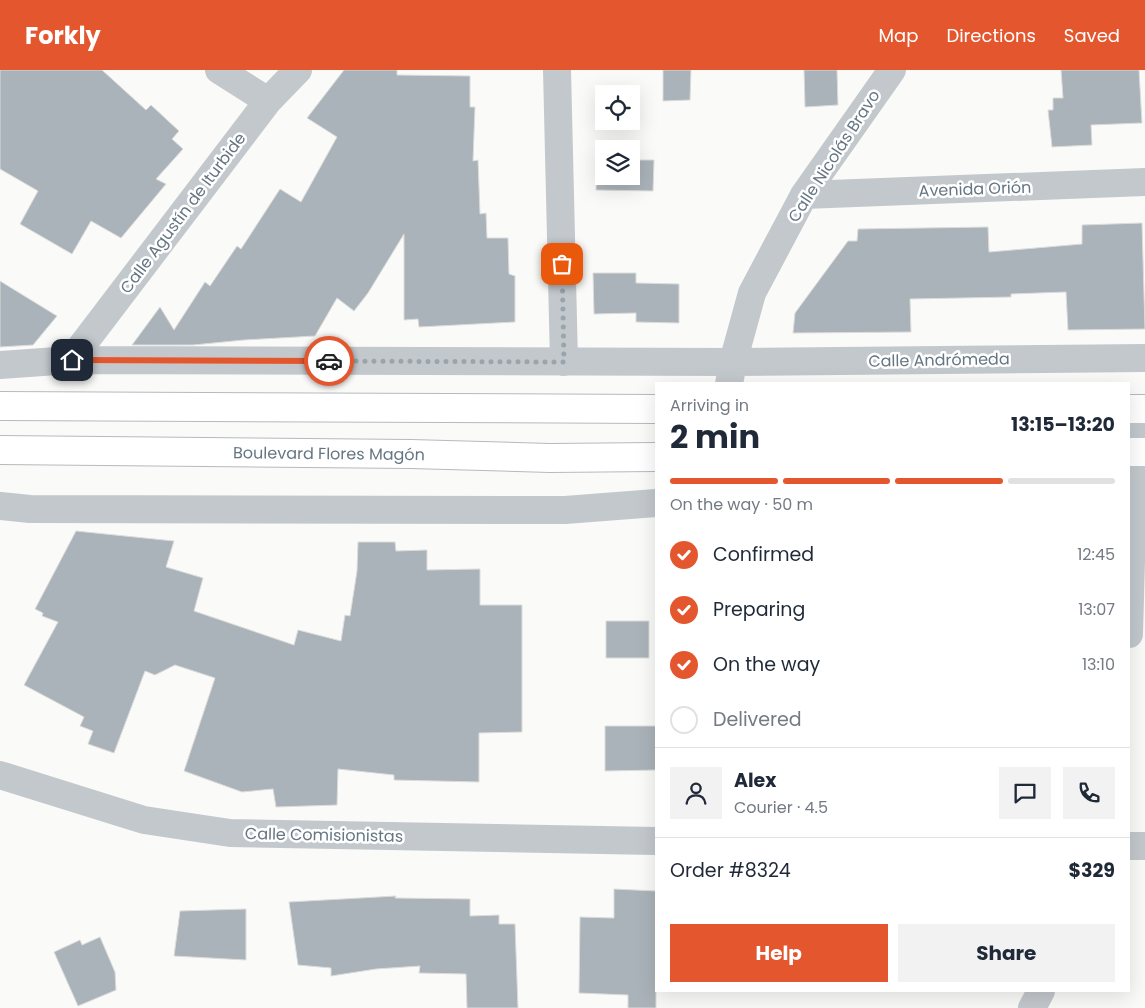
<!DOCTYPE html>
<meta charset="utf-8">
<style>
:root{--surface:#fff;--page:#f2f2f3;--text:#1f2937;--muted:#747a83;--line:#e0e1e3;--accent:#e4572e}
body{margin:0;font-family:Poppins,sans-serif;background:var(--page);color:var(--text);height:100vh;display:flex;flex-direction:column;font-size:19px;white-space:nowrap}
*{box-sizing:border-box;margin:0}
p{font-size:16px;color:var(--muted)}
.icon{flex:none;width:28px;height:28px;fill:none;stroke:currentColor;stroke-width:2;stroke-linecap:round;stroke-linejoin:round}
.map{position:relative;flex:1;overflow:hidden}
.details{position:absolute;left:655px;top:312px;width:475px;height:610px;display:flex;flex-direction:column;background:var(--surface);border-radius:0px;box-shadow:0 5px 20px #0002}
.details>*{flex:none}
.buttons{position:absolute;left:595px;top:15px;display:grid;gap:10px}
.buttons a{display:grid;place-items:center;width:45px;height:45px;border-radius:0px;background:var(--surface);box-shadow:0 5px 20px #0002;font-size:25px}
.pin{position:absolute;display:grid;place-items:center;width:42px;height:42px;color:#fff;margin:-21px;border-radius:10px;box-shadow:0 2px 8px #0006}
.courier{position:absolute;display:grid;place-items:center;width:50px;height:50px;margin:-25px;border:4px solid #e4572e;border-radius:50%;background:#fff;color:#222;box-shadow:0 1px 6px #0007}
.overview em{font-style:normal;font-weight:700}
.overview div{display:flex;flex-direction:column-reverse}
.overview{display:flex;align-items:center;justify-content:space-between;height:85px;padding:0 15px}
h1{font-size:32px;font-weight:700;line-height:38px}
.bar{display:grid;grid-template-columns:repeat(4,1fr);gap:8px 5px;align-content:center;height:60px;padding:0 15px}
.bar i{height:6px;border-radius:4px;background:var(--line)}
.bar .active{background:var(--accent)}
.bar p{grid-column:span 4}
.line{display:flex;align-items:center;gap:12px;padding:0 15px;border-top:1px solid var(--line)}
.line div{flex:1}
.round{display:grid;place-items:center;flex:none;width:52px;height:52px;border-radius:0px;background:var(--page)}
ol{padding:0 15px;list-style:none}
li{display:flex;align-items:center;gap:15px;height:55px}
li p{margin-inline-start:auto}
li .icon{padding:5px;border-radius:50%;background:var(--accent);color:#fff;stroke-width:4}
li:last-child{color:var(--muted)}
li i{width:28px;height:28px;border:2px solid var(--line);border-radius:50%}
.cta{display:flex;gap:10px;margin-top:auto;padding:10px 15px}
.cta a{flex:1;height:58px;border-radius:0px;background:var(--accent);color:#fff;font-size:20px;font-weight:700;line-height:58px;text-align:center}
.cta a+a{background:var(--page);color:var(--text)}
header{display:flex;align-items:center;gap:30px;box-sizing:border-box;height:70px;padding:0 25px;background:var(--accent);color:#fff}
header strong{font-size:24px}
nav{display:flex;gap:28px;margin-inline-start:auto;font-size:18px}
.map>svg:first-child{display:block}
</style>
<header>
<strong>Forkly</strong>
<nav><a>Map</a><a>Directions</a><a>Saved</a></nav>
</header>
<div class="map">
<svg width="1145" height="938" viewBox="0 0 1145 938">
<rect width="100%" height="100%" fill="#fafaf8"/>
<!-- building -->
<path fill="#aab3b9" stroke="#dcdcda" d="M 0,0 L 102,0 L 146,40 L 151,35 L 179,61 L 172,69 L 183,79 L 156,109 L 166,114 L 121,168 L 91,151 L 72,184 L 20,154 L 38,121 L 0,99 Z
M 344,0 L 397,0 L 397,5 L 470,6 L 470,37 L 475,37 L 473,91 L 478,90 L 480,144 L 486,143 L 487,168 L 508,168 L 509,204 L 515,206 L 515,252 L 419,257 L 418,249 L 404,250 L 404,164 L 368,223 L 354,241 L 337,228 L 315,266 L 244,270 L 193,275 L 132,275 L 160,237 L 174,260 L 205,212 L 210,216 L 237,176 L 241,179 L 280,119 L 301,132 L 337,67 L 307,48 Z
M 663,0 L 691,0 L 690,30 L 663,31 Z
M 804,0 L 837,0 L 838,35 L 805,37 Z
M 1061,0 L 1139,0 L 1142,53 L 1091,55 L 1092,75 L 1052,77 L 1048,40 L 1053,40 L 1053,28 L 1063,28 Z
M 597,89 L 604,89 L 604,106 L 631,106 L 631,90 L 654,90 L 653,121 L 596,120 Z
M 1142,153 L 1145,259 L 1068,260 L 1066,222 L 1011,224 L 1011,227 L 910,229 L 911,262 L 793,263 L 795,243 L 848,171 L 857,171 L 858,159 L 988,157 L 989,182 L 1082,174 L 1082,155 Z
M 593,203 L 636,203 L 636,213 L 679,214 L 679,253 L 636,252 L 636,243 L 594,244 Z
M 0,211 L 57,246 L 33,275 L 0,277 Z
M 76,461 L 174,471 L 166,497 L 203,508 L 194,541 L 294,575 L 298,560 L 341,571 L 345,545 L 350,546 L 357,501 L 358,472 L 395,472 L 396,481 L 427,480 L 427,500 L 480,499 L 480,535 L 522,535 L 522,662 L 479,663 L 479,712 L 394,710 L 394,705 L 338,699 L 337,735 L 276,737 L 273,719 L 242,722 L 184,701 L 215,608 L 175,595 L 155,605 L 145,601 L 114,683 L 88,674 L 93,661 L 80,656 L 84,647 L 24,615 L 58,552 L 42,546 L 43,543 L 35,539 Z
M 606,551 L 649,551 L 649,588 L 606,588 Z
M 605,656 L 656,656 L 656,700 L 605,701 Z
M 614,819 L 656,821 L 656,938 L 628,938 L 628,925 L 579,923 L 580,847 L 614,848 Z
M 396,826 L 395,828 L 470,829 L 470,846 L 499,845 L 499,854 L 515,854 L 518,938 L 467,938 L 466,904 L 419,903 L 420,896 L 376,899 L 331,906 L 331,898 L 298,895 L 289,832 Z
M 246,839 L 246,890 L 174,886 L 180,841 Z
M 100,867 L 115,902 L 116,920 L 78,936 L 54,882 L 80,870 L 82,875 Z"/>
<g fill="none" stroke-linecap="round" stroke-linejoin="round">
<defs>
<g id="major">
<path d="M 0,336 L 656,339"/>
<path d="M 1129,339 L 1145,339"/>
<path id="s1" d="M 0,380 L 411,384 L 550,388 L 656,387"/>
<path d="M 1129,382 L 1145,382"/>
</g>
</defs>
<!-- major casing -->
<use href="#major" stroke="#b5babe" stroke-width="30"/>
<!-- minor -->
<path stroke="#c3c8cc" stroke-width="28" d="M 219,0 L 268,31
M 557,0 L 564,292
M 804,125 L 1145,112
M 71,290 L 268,31 L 298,0
M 0,295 L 71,290 L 733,292 L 1145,288
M 729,314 L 733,292 L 752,223 L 804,125 L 892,0
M 0,436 L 30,439 L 565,440 L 656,433
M 1129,564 L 1134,382 L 1145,354
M 0,705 L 144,750 L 230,763 L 656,771
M 1129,776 L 1145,776
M 1032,938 L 1041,921"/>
<!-- major -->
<use href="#major" stroke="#fff" stroke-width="28"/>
</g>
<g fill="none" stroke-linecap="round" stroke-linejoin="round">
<!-- done -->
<path stroke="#99a4ac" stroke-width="5" stroke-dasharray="0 9" d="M 329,291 L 564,292 L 562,194"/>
<!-- route -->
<path stroke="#e4572e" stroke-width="6" d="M 72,290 L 329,291"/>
</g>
<g text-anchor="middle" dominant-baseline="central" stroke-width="5" stroke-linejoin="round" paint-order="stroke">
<!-- street labels -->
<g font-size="16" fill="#657683" stroke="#fff">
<text transform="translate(834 86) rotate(-57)">Calle Nicolás Bravo</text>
<text transform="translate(975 119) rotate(-2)">Avenida Orión</text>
<text transform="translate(183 143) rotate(-53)">Calle Agustín de Iturbide</text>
<text transform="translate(939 290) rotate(-1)">Calle Andrómeda</text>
<text stroke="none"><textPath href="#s1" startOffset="329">Boulevard Flores Magón</textPath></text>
<text transform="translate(324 765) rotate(1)">Calle Comisionistas</text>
</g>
</g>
</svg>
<div class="buttons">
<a><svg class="icon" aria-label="locate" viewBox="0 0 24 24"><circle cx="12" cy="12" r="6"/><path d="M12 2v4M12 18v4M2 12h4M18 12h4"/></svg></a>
<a><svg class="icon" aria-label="layers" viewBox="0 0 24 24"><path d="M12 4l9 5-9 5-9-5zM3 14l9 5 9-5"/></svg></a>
</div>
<div class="pin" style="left:562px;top:194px;background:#ea580c"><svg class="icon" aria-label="bag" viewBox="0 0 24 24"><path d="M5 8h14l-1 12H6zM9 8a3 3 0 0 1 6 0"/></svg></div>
<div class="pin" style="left:72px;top:290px;background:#1f2937"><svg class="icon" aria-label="home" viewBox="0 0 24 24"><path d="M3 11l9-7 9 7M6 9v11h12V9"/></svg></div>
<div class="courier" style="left:329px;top:291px"><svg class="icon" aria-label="car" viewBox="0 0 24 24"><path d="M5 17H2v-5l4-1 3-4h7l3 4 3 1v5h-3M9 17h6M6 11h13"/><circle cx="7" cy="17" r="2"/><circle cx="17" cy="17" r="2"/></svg></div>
<section class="details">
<div class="overview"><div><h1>2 min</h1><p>Arriving in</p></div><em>13:15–13:20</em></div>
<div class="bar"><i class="active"></i><i class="active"></i><i class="active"></i><i></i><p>On the way · 50 m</p></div>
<ol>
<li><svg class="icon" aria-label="check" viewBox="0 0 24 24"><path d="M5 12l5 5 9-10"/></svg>Confirmed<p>12:45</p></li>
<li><svg class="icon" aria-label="check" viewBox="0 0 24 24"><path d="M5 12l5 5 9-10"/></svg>Preparing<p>13:07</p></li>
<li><svg class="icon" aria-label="check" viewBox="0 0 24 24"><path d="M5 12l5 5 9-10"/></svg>On the way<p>13:10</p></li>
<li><i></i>Delivered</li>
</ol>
<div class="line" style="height:90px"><a class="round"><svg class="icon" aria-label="person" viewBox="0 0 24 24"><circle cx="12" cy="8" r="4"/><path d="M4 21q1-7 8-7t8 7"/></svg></a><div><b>Alex</b><p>Courier · 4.5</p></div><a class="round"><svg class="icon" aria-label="chat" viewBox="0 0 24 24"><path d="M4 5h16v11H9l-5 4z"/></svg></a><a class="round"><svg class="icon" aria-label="phone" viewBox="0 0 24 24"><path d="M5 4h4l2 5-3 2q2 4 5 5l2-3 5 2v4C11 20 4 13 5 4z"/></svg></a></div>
<div class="line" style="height:65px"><div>Order #8324</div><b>$329</b></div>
<div class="cta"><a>Help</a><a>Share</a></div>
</section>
</div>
